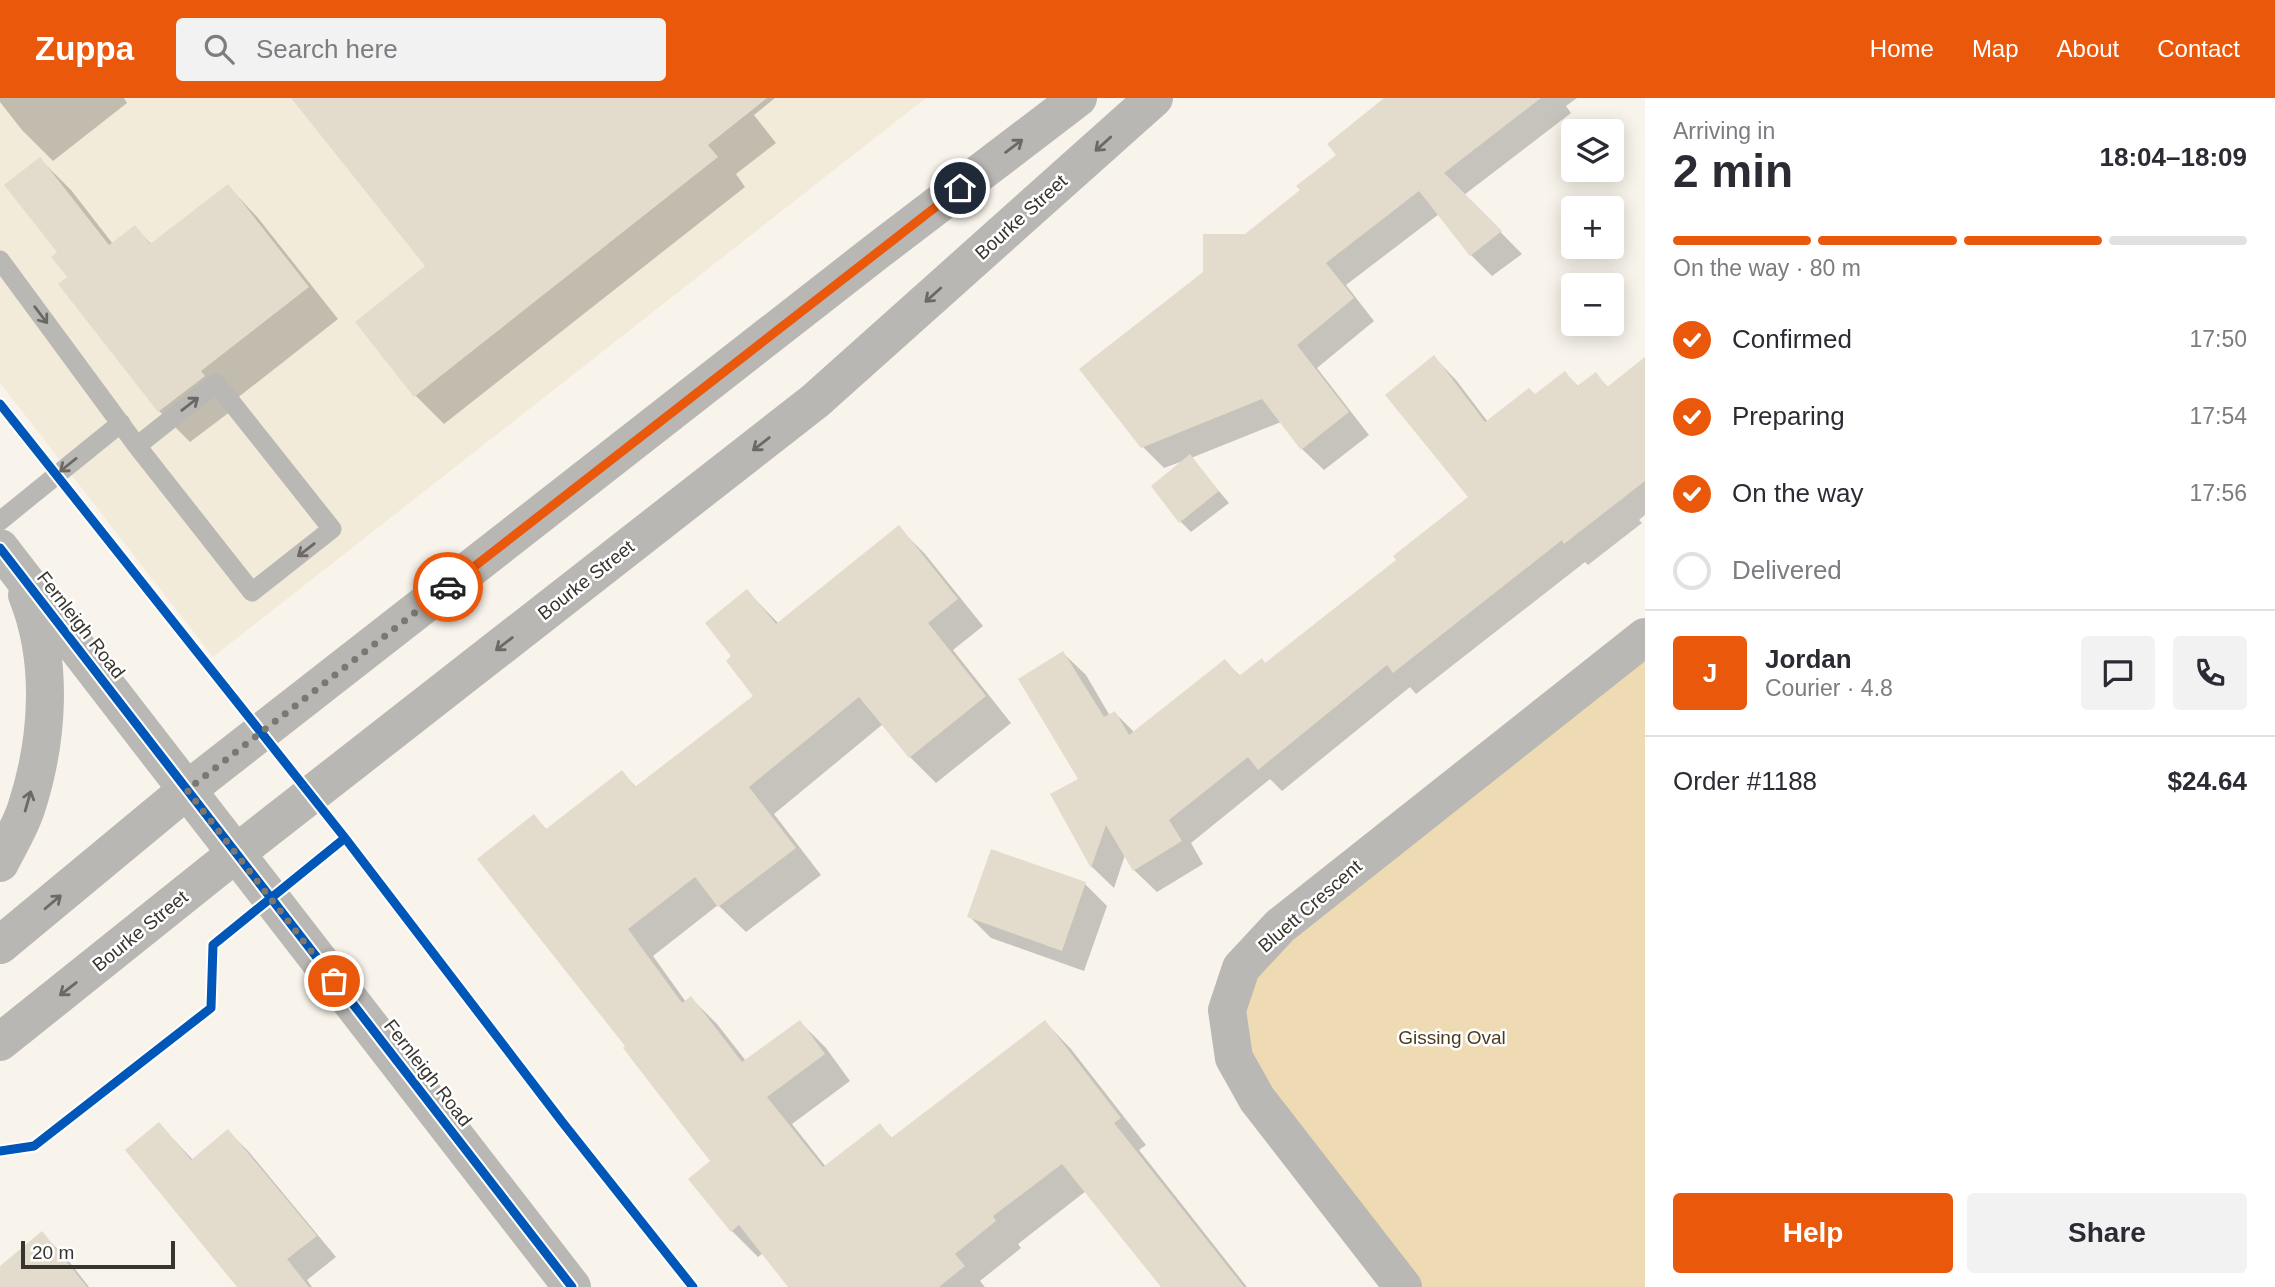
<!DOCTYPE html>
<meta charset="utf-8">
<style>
:root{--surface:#fff;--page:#f2f2f3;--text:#2b2b33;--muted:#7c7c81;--line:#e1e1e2;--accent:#ea580c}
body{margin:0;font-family:Helvetica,sans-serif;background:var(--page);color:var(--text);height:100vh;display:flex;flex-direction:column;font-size:26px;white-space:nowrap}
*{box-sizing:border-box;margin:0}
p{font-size:23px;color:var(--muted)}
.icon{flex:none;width:38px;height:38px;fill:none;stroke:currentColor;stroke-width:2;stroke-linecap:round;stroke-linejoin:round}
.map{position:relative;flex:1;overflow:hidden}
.details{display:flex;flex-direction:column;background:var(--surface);width:630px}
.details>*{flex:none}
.controls{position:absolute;left:1561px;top:21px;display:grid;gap:14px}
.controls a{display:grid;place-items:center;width:63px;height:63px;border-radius:7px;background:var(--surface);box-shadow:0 4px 18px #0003;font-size:35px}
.scale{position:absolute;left:21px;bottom:18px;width:154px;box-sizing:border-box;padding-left:7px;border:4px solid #38352f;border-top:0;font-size:19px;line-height:24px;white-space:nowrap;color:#38352f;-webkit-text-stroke:5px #fff;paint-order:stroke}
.pin{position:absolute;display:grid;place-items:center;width:60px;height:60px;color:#fff;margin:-30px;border:4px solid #fff;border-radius:50%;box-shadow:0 2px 7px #0007}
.courier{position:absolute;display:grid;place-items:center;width:70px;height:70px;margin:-35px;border:5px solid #ea580c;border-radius:50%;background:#fff;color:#222;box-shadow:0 2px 9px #0007}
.summary em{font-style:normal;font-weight:800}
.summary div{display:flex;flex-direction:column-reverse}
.summary{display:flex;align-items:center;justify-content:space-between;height:119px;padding:0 28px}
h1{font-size:46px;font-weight:800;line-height:52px}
.bar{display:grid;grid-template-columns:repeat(4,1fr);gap:10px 7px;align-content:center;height:84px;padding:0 28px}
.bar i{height:9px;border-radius:5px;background:var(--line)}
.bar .current{background:var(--accent)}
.bar p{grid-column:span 4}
.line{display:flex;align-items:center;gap:18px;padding:0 28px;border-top:2px solid var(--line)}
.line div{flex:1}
.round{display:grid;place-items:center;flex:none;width:74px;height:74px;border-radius:7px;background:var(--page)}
ol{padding:0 28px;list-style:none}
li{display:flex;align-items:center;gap:21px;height:77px}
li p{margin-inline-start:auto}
li .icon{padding:7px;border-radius:50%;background:var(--accent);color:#fff;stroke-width:4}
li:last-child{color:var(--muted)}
li i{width:38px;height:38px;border:4px solid var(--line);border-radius:50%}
.primary-button{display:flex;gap:14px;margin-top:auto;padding:14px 28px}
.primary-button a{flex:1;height:80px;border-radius:7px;background:var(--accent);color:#fff;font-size:28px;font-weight:800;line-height:80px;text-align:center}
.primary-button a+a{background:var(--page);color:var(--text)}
header{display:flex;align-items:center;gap:42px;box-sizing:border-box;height:98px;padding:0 35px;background:var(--accent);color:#fff}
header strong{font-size:33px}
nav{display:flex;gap:38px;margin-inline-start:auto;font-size:24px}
.search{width:490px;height:63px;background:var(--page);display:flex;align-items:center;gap:18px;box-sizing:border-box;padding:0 24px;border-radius:7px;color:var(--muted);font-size:26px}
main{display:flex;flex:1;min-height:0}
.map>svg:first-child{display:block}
</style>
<header>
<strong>Zuppa</strong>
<div class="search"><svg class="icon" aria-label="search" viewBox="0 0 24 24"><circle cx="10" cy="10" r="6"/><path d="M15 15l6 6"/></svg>Search here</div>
<nav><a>Home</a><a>Map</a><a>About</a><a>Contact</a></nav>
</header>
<main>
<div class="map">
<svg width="1645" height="1189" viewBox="0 0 1645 1189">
<rect width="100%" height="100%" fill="#f8f4eb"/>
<!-- built -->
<path fill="#f3ebda" d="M 0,0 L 926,0 L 213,559 L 0,285 Z"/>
<!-- green -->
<path fill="#eedbb4" d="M 1645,539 L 1645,1189 L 1403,1189 L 1257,1001 L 1241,870 Z"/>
<!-- shadow -->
<path fill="#0003" d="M 0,0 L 124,0 L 127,5 L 53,63 L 22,32 L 0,4 Z
M 310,0 L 775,0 L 754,17 L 776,45 L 736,76 L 745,89 L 444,326 L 415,297 L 427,168 Z
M 1388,0 L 1577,0 L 1566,8 L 1571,15 L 1464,97 L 1522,156 L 1492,178 L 1471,157 L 1439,116 L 1346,187 L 1374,223 L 1317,270 L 1369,337 L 1324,372 L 1302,351 L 1281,324 L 1191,360 L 1229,405 L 1191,434 L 1180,423 L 1183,363 L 1164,370 L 1143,349 L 1204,175 L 1302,93 L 1338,58 Z
M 40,61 L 71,92 L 113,146 L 135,129 L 152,147 L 228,88 L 258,120 L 338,221 L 231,305 L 235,310 L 190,344 L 159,313 L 60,186 L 69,179 L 59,154 Z
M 1434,259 L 1456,282 L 1488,324 L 1535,298 L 1565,275 L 1579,289 L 1595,276 L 1609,290 L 1645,262 L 1645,417 L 1639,422 L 1642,425 L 1588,467 L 1585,464 L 1416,596 L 1410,589 L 1282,693 L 1270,681 L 1191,745 L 1203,766 L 1157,794 L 1134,772 L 1125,757 L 1114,790 L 1092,769 L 1053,697 L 1080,681 L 1063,555 L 1086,577 L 1110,618 L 1115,615 L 1135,635 L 1225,563 L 1241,579 L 1266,566 L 1398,462 L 1470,399 Z
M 899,430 L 925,456 L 983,528 L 953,552 L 1011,625 L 936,685 L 910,659 L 883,626 L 774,716 L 821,777 L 746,834 L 718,807 L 653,858 L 686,904 L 691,900 L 717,926 L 746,963 L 800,924 L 826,950 L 850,983 L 792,1026 L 826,1069 L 880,1028 L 893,1041 L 1045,924 L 1071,951 L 1146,1047 L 1139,1052 L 1247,1189 L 1163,1189 L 1086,1093 L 1018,1146 L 1021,1150 L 980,1183 L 985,1189 L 791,1189 L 763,1155 L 758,1159 L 732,1133 L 712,1064 L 627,949 L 534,718 L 547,732 L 622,674 L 637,690 L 756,598 L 734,558 L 747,493 L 779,526 Z
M 1085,786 L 1107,808 L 1084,873 L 991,840 L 969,818 Z
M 159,1026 L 193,1062 L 228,1033 L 249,1054 L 336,1159 L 307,1182 L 312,1189 L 239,1189 Z
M 42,1136 L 64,1157 L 89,1189 L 5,1189 L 0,1170 Z"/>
<!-- building -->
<path fill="#e3dccc" d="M 291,0 L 767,0 L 708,47 L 718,59 L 414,299 L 355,224 L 425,168 Z
M 1384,0 L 1541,0 L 1444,75 L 1502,133 L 1470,158 L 1419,93 L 1326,165 L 1354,200 L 1297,247 L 1349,314 L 1301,352 L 1262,301 L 1141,350 L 1079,271 L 1203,174 L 1203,136 L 1245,136 L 1300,92 L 1296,88 L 1336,57 L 1327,46 Z
M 40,59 L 109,147 L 135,127 L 150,146 L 228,86 L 309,189 L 201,273 L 205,278 L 158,314 L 58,186 L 67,179 L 51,159 L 57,154 L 4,87 Z
M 1434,257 L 1485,324 L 1529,290 L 1535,296 L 1565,273 L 1577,288 L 1596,274 L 1607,289 L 1645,259 L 1645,383 L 1564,446 L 1562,442 L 1393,575 L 1387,567 L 1258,672 L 1248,659 L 1169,722 L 1182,743 L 1133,773 L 1106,727 L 1091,770 L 1050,696 L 1078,681 L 1018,581 L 1063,553 L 1104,619 L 1115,613 L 1129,637 L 1225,561 L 1239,578 L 1262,560 L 1265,565 L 1396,462 L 1393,458 L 1468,399 L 1385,297 Z
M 1190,356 L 1219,393 L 1179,425 L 1151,388 Z
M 899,427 L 958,501 L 928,525 L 986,598 L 909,660 L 859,599 L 749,689 L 796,750 L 718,809 L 695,779 L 628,831 L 682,905 L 691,898 L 742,964 L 800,922 L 825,956 L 767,999 L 823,1069 L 880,1025 L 891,1040 L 1045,922 L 1121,1020 L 1114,1025 L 1244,1189 L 1161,1189 L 1062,1066 L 993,1118 L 996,1123 L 955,1156 L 965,1168 L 939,1189 L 788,1189 L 739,1127 L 731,1134 L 688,1081 L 710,1063 L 623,950 L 625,948 L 477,761 L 534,716 L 546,731 L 622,672 L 635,689 L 753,598 L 726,563 L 731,558 L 705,525 L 747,491 L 776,526 Z
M 991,751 L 1086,784 L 1062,853 L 967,819 Z
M 159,1024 L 191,1062 L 228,1031 L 317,1138 L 287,1161 L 309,1189 L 237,1189 L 125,1052 Z
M 42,1133 L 87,1189 L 0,1189 L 0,1168 Z"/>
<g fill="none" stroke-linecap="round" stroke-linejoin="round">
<!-- service -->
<path stroke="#b9b8b5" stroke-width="19" d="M 0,162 L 137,348 L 252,494 L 332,431 L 216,285 L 137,348
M 0,423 L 121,325"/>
<!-- minor -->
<path stroke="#b9b8b5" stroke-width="38" d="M 187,692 L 572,1189
M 1403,1189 L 1257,1001 L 1234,960 L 1227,912 L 1241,870 L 1280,828 L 1645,539"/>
<!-- tertiary -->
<path stroke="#b9b8b5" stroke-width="38" d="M 0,450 L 187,692
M 0,765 C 9,747 20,729 26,711 C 48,644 54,564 27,497"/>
<!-- secondary -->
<path stroke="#b8b7b3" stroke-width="38" d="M 0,847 L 187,692 L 876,154 L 1078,0
M 0,944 L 235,756 L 815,303 L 1154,0"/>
<defs>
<path id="cycleway" d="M 0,306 L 345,740 L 563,1025 L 693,1189
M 0,450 L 572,1189
M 0,1053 L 34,1048 L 211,910 L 213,847 L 345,740"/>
</defs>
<!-- cycleway casing -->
<use href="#cycleway" stroke="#fff" stroke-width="13"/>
<!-- cycleway -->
<use href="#cycleway" stroke="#0057b8" stroke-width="9"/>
</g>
<!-- one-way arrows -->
<defs><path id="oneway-shaft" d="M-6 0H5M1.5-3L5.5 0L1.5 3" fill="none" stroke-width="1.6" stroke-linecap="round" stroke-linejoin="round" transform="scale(1.75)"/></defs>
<g stroke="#6b6964">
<use href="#oneway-shaft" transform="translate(1103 46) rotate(138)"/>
<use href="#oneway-shaft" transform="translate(1014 48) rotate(-37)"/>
<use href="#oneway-shaft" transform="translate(933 197) rotate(138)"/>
<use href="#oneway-shaft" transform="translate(761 346) rotate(142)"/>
<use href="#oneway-shaft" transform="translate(504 546) rotate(142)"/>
<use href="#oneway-shaft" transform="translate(53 804) rotate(-40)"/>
<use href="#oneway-shaft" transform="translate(68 891) rotate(142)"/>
</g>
<g stroke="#6c6965">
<use href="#oneway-shaft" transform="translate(41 217) rotate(53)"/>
<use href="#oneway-shaft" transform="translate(190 306) rotate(-38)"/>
<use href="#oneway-shaft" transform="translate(68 367) rotate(141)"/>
<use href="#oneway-shaft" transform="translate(306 452) rotate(142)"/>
<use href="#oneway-shaft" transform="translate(28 703) rotate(-74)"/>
</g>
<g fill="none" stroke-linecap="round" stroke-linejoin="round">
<!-- done -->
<path stroke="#7b7871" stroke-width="7" stroke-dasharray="0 12.6" d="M 334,883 L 187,692 L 448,489"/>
<!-- route -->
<path stroke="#ea580c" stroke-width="9" d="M 448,489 L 960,90"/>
</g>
<g text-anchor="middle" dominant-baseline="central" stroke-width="5" stroke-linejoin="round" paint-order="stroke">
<!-- street labels -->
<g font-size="19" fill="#38352f" stroke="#fff">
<text transform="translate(1021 119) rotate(-42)">Bourke Street</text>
<text transform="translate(586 482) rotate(-38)">Bourke Street</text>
<text transform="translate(81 527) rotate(52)">Fernleigh Road</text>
<text transform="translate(1310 808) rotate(-41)">Bluett Crescent</text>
<text transform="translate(140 833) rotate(-39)">Bourke Street</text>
<text transform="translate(428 975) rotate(52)">Fernleigh Road</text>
</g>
<!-- park labels -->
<g font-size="19" fill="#4b3c1c" stroke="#fff">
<text x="1452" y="939">Gissing Oval</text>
</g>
</g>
</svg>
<div class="controls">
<a><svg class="icon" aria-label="layers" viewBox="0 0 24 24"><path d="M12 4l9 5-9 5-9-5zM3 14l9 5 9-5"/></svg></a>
<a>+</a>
<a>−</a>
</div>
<div class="scale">20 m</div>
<div class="pin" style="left:334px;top:883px;background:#ea580c"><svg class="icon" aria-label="bag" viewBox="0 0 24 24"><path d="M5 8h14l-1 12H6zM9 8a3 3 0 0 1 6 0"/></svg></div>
<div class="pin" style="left:960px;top:90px;background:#1f2937"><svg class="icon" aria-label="home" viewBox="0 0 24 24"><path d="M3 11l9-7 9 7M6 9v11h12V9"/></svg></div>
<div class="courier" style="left:448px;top:489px"><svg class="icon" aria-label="car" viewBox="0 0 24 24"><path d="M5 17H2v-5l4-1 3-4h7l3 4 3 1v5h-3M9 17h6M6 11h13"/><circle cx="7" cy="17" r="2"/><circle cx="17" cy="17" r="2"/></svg></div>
</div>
<section class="details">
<div class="summary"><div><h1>2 min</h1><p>Arriving in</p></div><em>18:04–18:09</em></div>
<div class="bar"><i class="current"></i><i class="current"></i><i class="current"></i><i></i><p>On the way · 80 m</p></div>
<ol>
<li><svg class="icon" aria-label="check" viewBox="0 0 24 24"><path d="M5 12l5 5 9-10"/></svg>Confirmed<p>17:50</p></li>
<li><svg class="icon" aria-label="check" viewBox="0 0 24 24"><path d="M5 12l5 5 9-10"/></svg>Preparing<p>17:54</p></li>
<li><svg class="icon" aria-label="check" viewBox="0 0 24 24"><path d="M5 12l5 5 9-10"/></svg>On the way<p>17:56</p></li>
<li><i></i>Delivered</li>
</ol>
<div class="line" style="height:126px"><b class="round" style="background:var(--accent);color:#fff">J</b><div><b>Jordan</b><p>Courier · 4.8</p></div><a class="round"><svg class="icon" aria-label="chat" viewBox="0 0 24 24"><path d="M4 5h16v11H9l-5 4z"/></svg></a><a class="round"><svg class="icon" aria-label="phone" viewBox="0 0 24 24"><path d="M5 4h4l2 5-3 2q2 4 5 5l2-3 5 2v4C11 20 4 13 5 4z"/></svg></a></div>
<div class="line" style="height:91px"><div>Order #1188</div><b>$24.64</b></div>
<div class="primary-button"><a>Help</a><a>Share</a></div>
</section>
</main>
